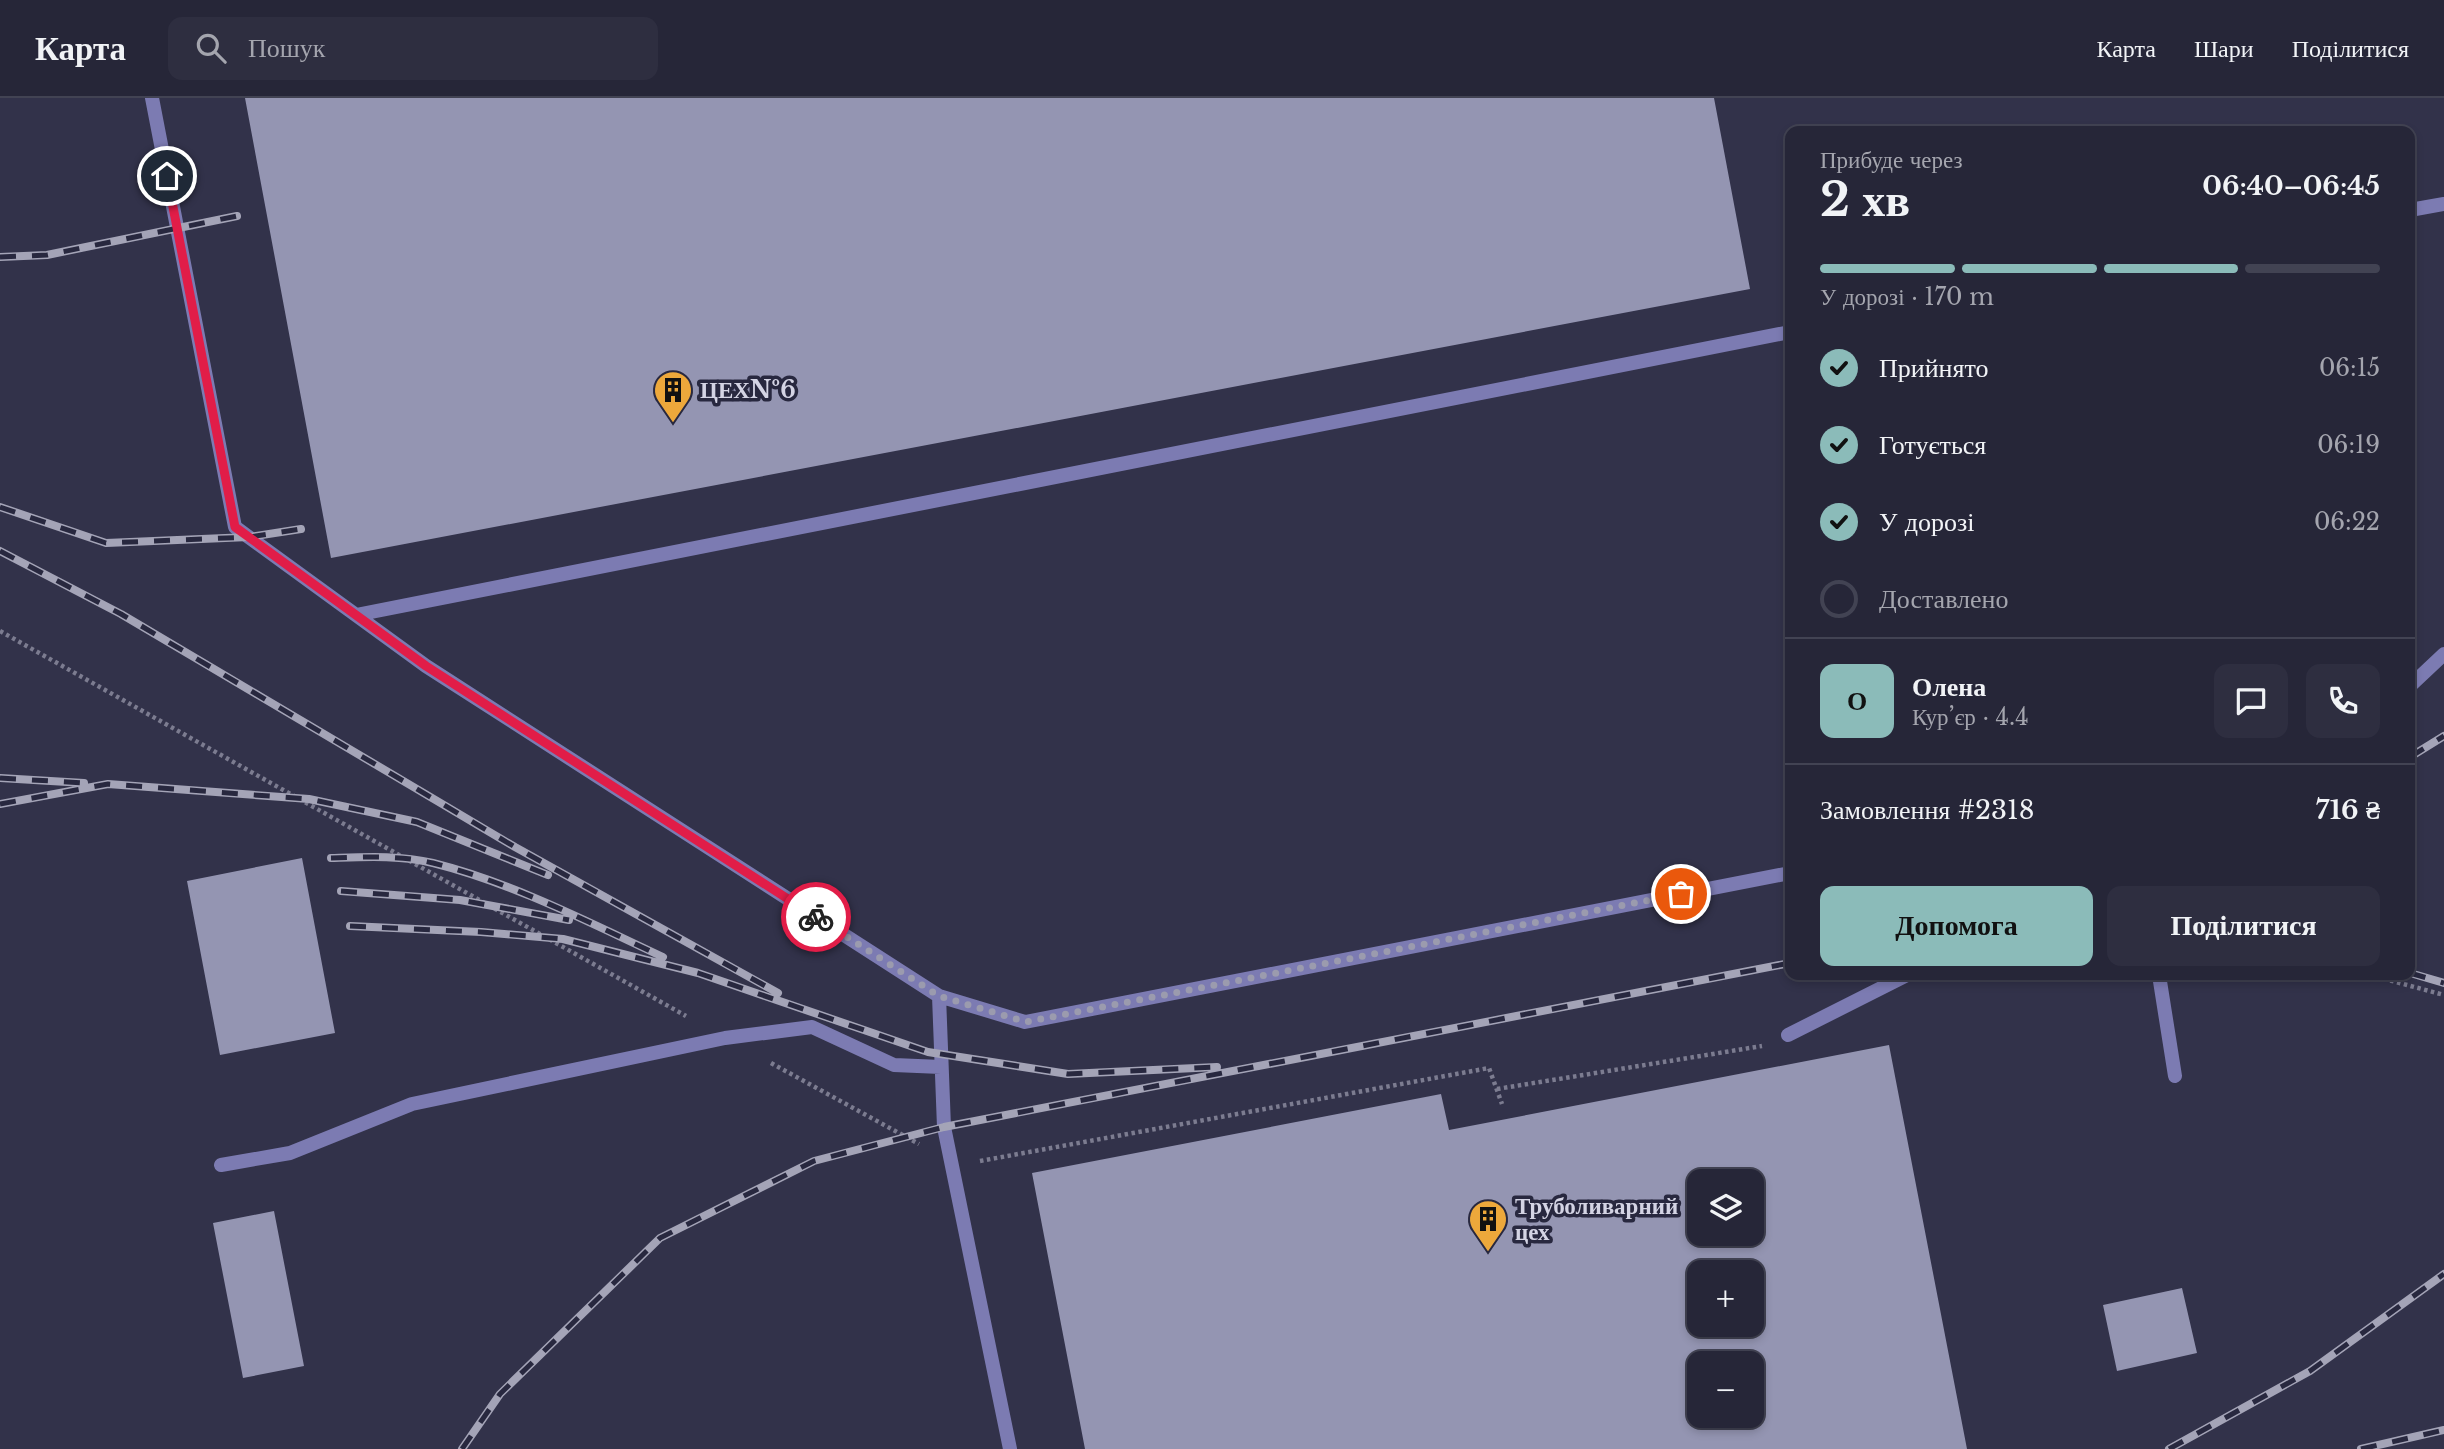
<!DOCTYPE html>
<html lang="uk">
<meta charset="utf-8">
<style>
:root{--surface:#262638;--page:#2e2e40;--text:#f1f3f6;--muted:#a4a5ae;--line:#424353;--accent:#8bbbb9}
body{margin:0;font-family:"Libre Baskerville",serif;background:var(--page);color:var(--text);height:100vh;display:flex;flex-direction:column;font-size:26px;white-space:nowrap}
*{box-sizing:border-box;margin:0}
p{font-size:23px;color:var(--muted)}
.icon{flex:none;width:38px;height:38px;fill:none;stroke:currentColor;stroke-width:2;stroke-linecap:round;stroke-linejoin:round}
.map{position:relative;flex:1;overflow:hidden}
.side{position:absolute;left:1785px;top:28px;width:630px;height:854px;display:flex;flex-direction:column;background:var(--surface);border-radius:14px;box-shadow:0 4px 10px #0003,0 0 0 2px var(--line)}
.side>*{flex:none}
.fabs{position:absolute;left:1687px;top:1071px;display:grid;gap:14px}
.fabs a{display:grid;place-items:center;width:77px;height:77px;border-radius:14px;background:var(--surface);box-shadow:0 4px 10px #0003,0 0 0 2px var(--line);font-size:35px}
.pin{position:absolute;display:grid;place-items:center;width:60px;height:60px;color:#fff;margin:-30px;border:4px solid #fff;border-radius:50%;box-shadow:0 2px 7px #0007}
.courier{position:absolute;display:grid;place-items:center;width:70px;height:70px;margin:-35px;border:5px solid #e11d48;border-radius:50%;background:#fff;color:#222;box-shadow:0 2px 9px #0007}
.overview em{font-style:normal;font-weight:800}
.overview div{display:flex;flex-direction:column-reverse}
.overview{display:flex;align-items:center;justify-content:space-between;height:119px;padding:0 35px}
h1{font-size:46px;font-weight:800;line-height:52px}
.bar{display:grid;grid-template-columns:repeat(4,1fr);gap:10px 7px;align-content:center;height:84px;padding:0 35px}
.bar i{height:9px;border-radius:5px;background:var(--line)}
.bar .selected{background:var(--accent)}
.bar p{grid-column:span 4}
.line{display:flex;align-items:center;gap:18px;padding:0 35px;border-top:2px solid var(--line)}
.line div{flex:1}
.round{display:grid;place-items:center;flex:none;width:74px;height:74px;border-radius:14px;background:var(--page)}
ol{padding:0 35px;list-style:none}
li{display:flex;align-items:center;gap:21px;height:77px}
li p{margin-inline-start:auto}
li .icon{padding:7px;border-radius:50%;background:var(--accent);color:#111;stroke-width:4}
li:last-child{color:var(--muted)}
li i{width:38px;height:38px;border:4px solid var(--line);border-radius:50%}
.button{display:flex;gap:14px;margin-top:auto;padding:14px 35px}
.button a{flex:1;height:80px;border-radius:14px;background:var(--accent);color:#111;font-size:28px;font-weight:800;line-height:80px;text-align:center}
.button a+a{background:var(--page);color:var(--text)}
header{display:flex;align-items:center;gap:42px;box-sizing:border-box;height:98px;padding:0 35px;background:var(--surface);border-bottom:2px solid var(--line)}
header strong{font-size:33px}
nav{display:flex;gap:38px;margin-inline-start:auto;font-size:24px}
.search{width:490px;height:63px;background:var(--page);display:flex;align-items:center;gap:18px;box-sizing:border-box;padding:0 24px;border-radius:14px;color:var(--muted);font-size:26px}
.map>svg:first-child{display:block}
</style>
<header>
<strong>Карта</strong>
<div class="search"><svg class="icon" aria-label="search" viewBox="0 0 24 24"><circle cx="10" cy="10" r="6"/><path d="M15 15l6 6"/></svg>Пошук</div>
<nav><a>Карта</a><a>Шари</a><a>Поділитися</a></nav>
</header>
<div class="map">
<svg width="2444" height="1351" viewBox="0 0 2444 1351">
<rect width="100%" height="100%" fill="#32324a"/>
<!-- building -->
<path fill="#9495b2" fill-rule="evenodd" d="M 245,0 L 1714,0 L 1750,191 L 331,460 Z
M 302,760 L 335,935 L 220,957 L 187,783 Z
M 1889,947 L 1967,1351 L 1085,1351 L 1032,1075 L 1441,996 L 1449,1032 ZM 1699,1083 L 1752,1083 L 1752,1136 L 1699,1136 ZM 1699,1174 L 1752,1174 L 1752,1227 L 1699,1227 ZM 1699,1265 L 1752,1265 L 1752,1318 L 1699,1318 Z
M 274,1113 L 304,1268 L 243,1280 L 213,1125 Z
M 2182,1190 L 2197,1255 L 2117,1273 L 2103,1207 Z"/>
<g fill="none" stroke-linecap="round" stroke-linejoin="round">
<!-- path -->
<path stroke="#7c7c90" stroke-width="4.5" stroke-dasharray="3.5 3.5" stroke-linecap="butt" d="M 0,533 L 686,918
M 2370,877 L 2444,897
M 771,965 L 919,1046
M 1497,991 L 1762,948
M 980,1063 L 1489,970 L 1502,1006"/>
<!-- lane -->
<path stroke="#7c7bb2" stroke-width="14" d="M 152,0 L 235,429 L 426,568 L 939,898 L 1025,924 L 1790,775
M 2410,112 L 2444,106
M 356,517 L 1790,234
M 2410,588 L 2444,556
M 2159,877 L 2175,978
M 939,898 L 944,1029 L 1010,1351
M 1788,937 L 1907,877
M 221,1067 L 290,1055 L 412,1006 L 725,940 L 812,929 L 894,967 L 941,969"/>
<defs>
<path id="rail" d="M 0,159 L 47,157 L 237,118
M 0,409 L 106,445 L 249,439 L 301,431
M 0,453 L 121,516 L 515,749 L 778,895
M 2410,659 L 2444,638
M 0,680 L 84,685
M 0,706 L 108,686 L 309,701 L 417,724 L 548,777
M 331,760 C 364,759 400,757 433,765 C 513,785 588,824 663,859
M 341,793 L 460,802 L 569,822
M 350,828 L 481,834 L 563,841 L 698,875 L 928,954 L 1068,976 L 1217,969
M 2410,875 L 2444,885
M 462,1351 L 500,1296 L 660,1140 L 814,1063 L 944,1029 L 1790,865
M 2169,1351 L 2310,1273 L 2444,1176
M 2361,1351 L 2444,1332"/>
</defs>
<!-- rail casing -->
<use href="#rail" stroke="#a4a4b7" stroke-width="8"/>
<!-- rail -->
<use href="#rail" stroke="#28283f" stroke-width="5" stroke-dasharray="16" stroke-linecap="butt"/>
</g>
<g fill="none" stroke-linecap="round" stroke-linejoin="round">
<!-- done -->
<path stroke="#9b9bae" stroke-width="7" stroke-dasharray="0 12.6" d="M 816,819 L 939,898 L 1026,924 L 1681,796"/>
<!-- route -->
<path stroke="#e11d48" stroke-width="9" d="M 167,78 L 235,429 L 426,568 L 816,819"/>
</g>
<!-- icons -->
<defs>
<symbol id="building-pin" viewBox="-11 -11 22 30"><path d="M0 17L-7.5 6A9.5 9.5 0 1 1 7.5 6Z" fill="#eda83b" stroke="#28283f"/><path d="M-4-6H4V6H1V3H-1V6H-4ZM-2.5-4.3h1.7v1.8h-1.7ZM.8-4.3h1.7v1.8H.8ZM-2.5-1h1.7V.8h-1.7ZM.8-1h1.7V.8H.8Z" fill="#111"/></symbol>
</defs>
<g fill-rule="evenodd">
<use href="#building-pin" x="651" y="270" width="44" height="60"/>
<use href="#building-pin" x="1466" y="1099" width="44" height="60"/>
</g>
<g text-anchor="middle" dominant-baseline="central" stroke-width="7" stroke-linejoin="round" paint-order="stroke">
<!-- poi labels -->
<g font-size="23" font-weight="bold" fill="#d4d4e4" stroke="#28283f" text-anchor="start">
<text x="700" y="292">ЦЕХ№6</text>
<text x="1515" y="1108">Труболиварний<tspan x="1515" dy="26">цех</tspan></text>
</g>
</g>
</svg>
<div class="fabs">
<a><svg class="icon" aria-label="layers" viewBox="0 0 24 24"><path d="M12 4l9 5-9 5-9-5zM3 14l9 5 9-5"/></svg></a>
<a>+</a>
<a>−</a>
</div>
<div class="pin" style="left:1681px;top:796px;background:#ea580c"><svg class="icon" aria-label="bag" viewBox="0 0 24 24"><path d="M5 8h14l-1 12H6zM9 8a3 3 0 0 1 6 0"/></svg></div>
<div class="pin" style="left:167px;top:78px;background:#1f2937"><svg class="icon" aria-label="home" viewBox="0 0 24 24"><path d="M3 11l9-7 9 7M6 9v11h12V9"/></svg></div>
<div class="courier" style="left:816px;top:819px"><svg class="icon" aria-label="bike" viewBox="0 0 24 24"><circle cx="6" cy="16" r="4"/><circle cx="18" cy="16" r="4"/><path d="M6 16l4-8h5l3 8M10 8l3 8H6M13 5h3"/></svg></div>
<section class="side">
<div class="overview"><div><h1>2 хв</h1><p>Прибуде через</p></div><em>06:40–06:45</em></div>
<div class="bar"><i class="selected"></i><i class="selected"></i><i class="selected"></i><i></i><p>У дорозі · 170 m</p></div>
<ol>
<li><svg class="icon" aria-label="check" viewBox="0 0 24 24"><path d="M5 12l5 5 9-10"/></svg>Прийнято<p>06:15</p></li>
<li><svg class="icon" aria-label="check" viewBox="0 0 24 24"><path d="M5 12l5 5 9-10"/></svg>Готується<p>06:19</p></li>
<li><svg class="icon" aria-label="check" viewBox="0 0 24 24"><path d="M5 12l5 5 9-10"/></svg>У дорозі<p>06:22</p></li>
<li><i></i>Доставлено</li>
</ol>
<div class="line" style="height:126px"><b class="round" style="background:var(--accent);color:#111">О</b><div><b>Олена</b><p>Кур’єр · 4.4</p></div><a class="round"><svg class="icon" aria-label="chat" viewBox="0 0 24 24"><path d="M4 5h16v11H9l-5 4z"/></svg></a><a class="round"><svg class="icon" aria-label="phone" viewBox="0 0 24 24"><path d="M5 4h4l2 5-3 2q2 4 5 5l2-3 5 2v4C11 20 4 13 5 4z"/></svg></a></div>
<div class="line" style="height:91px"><div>Замовлення #2318</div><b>716 ₴</b></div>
<div class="button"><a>Допомога</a><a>Поділитися</a></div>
</section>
</div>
